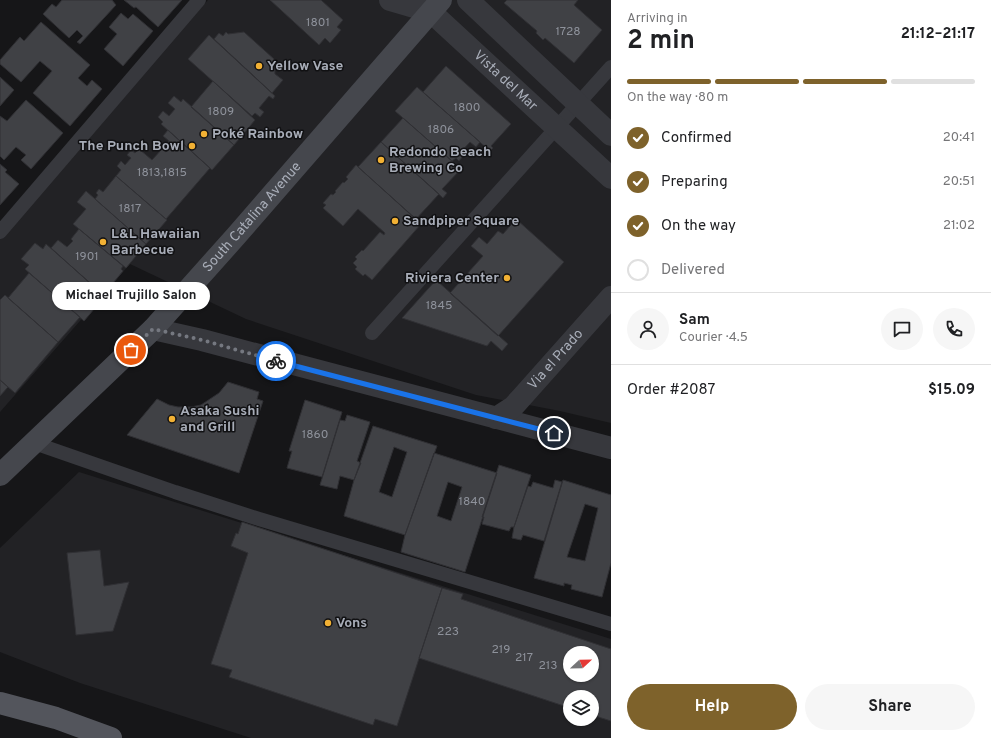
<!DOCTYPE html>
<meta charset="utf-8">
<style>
:root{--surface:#fff;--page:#f6f6f6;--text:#202124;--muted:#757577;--line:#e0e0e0;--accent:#7e622b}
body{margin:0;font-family:Overpass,sans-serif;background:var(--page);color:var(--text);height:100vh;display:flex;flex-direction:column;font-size:15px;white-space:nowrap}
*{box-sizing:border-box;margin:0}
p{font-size:13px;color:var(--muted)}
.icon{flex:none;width:22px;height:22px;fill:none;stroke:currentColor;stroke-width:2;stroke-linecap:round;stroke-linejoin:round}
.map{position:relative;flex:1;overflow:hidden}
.drawer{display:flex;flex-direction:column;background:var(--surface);width:380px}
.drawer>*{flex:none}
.needle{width:26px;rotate:68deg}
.fabs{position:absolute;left:563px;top:646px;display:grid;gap:8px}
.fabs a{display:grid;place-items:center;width:36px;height:36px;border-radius:50%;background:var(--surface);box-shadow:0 1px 3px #0004;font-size:20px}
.pin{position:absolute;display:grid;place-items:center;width:34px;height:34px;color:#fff;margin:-17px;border:2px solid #fff;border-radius:50%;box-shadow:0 1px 4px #0007}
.courier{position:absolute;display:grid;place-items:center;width:40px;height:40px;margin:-20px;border:3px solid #1a73e8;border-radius:50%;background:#fff;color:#222;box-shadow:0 1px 5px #0007}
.bubble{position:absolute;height:28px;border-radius:14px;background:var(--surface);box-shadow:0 1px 3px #0004;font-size:13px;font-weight:700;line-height:28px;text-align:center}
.head em{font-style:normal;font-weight:700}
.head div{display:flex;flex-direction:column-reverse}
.head{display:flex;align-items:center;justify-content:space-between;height:68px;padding:0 16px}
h1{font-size:26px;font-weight:700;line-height:30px}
.bar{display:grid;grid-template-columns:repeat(4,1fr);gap:6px 4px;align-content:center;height:48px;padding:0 16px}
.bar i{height:5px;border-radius:3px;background:var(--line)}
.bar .current{background:var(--accent)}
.bar p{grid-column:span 4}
.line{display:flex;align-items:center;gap:10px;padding:0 16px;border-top:1px solid var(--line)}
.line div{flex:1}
.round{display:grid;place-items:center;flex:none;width:42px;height:42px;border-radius:21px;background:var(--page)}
ol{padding:0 16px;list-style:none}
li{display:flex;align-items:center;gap:12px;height:44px}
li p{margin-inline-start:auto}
li .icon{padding:4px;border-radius:50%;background:var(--accent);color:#fff;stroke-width:4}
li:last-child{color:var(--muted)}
li i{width:22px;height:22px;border:2px solid var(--line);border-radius:50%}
.button{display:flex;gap:8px;margin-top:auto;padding:8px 16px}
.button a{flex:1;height:46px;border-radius:24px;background:var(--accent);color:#fff;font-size:16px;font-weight:700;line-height:46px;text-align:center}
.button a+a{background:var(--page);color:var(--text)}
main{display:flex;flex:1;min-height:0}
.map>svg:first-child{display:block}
</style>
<main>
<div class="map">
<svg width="611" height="738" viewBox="0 0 611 738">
<rect width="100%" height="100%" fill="#161618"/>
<!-- built -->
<path fill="#222225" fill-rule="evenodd" d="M 208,0 L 611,0 L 611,423 L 560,411 L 476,395 L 246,319 L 130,264 L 0,412 L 0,233 Z
M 79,472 L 611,639 L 611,738 L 251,738 L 80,683 L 0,652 L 0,548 ZM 570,653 L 592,653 L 592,675 L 570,675 ZM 570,697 L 592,697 L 592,719 L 570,719 Z"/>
<!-- building -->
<path fill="#404145" stroke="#303034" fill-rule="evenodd" d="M 62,0 L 112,0 L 116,5 L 80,44 L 77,42 L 83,36 L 77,30 L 69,38 L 43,14 L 52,4 L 56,7 Z
M 124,0 L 182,0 L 158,27 L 136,7 L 134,8 Z
M 270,0 L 321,0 L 343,20 L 337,27 L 341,30 L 330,43 L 325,38 L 319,45 Z
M 507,0 L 578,0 L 574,5 L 602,30 L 574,63 L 545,38 L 543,40 L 536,33 L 537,31 L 504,3 Z
M 121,13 L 128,19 L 133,14 L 153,31 L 123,66 L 104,49 L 117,34 L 109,27 Z
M 41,22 L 90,65 L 78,78 L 87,86 L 92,80 L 102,89 L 70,126 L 33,93 L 52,71 L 40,61 L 21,82 L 0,64 L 0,60 L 20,37 L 24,41 Z
M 226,32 L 228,34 L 244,32 L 274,59 L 275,74 L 283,80 L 272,93 L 214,39 L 219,33 L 223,36 Z
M 209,35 L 275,96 L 273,99 L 269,96 L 259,108 L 264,112 L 260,117 L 255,113 L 252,116 L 188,59 Z
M 446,66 L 511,124 L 491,146 L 493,148 L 490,151 L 423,92 Z
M 0,77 L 14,90 L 0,106 Z
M 213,81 L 255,120 L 234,145 L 191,107 Z
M 417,87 L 480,142 L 476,147 L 470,142 L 460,153 L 463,156 L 459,161 L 456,158 L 452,161 L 395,111 Z
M 174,96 L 181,102 L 183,99 L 234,145 L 212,170 L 161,124 L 163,122 L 158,117 L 163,111 L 169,116 L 175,109 L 168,103 Z
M 26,100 L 63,133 L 31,169 L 21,160 L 26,155 L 16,147 L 4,160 L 0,156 L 0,116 L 7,121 Z
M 403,118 L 461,169 L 442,189 L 447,193 L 443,198 L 381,142 Z
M 168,130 L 210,168 L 166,219 L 116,176 L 121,170 L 117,166 L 121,161 L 125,165 L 131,158 L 127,155 L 131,150 L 135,153 L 139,149 L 152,160 L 162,149 L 166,152 L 167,151 L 164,148 L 169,141 L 163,136 Z
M 381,142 L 439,194 L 416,219 L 358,167 Z
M 0,164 L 7,170 L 5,172 L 19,184 L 0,205 Z
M 356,165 L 421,224 L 372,280 L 365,274 L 363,276 L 355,269 L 357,267 L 353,263 L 357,259 L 355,257 L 362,250 L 363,251 L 380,232 L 384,235 L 385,233 L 358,209 L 343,226 L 323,208 L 326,205 L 323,203 L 331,194 L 333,195 L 336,192 L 335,191 L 343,182 L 344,183 L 348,179 L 346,177 Z
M 116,176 L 167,220 L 146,244 L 95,199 L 98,195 L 96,193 L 99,189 L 103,192 Z
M 86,191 L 146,244 L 126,268 L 73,224 L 86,209 L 77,202 Z
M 516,219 L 564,262 L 498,336 L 450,293 L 483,256 L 471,246 L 479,237 L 487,244 L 498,231 L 503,234 Z
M 79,229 L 123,266 L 121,269 L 123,271 L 103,295 L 51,248 L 58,240 L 67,247 L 73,241 L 71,239 Z
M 35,243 L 43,249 L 46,244 L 105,296 L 84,321 L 25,269 L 29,265 L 21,259 Z
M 29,273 L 80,317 L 58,342 L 8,298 Z
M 436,280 L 508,344 L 502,351 L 491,341 L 487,346 L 402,318 Z
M 5,295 L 58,342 L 15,393 L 0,380 L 0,300 Z
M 0,380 L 8,387 L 0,396 Z
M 228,382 L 259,392 L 257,399 L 263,401 L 239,473 L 127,435 L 157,399 L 169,405 L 178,407 L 191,407 L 201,405 L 219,393 Z
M 305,400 L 342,412 L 322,477 L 287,468 L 292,451 L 289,451 Z
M 347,415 L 370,422 L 357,461 L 361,463 L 354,480 L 340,476 L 337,489 L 320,485 L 340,420 L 345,421 Z
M 373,426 L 437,446 L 405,535 L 344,516 L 354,480 ZM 394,447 L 407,452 L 392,497 L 379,492 Z
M 434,453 L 497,473 L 465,572 L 401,552 L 405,535 ZM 448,482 L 462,487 L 451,521 L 437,516 Z
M 499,465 L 531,475 L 514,527 L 511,527 L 509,531 L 482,524 L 484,517 L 482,517 Z
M 555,480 L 562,482 L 544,541 L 523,535 L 521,540 L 512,538 L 514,527 L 528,486 L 531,487 L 533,482 L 553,488 Z
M 563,480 L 611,495 L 611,563 L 602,597 L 571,589 L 572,585 L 564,583 L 564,586 L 534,578 ZM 585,504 L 598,508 L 585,561 L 567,557 Z
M 242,522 L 442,588 L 397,726 L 375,719 L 373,725 L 229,677 L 232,670 L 211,664 L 248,553 L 231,546 L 236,533 L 238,534 Z
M 100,550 L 104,586 L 129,582 L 113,631 L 76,635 L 67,553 Z
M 442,588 L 463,594 L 461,599 L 611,649 L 611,721 L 592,715 L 592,697 L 570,697 L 570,708 L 419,658 ZM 570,653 L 592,653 L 592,675 L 570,675 Z"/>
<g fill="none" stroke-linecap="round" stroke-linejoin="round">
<!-- service -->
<path stroke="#37383d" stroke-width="14" d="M 0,232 L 199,0
M 372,333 L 611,67
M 34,443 L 175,492 L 259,519 L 611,624"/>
<!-- tertiary -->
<g stroke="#37383d" stroke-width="22">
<path id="s1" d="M 390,0 L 431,12 L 611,178"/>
<path d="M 468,0 L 611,135"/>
<path d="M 153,329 L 202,340 L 611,448"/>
<path id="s2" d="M 496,418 L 513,407 L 522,397 L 611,297"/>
</g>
<!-- secondary -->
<path stroke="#45474d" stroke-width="22" id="s3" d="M 0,475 L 153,329 L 236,236 L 441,0"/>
<!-- primary -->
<path stroke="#53555c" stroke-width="22" d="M 0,703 L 56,718 L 111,738"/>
</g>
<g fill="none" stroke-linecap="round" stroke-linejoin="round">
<!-- done -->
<path stroke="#757880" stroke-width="4" stroke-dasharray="0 7.2" d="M 131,350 L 153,329 L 202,340 L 276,361"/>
<!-- route -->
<path stroke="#1a73e8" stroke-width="5" d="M 276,361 L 554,433"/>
</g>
<!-- markers -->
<g fill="#f2b134" stroke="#111113" stroke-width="1.5">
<circle cx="259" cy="66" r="4"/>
<circle cx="204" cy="134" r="4"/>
<circle cx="192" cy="146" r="4"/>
<circle cx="381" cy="160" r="4"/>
<circle cx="395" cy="221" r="4"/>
<circle cx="103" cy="242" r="4"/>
<circle cx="507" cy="278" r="4"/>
<circle cx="172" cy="419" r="4"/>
<circle cx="328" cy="623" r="4"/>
</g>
<g text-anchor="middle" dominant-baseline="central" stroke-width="3" stroke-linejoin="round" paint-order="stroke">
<!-- number labels -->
<g font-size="12" fill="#8e929b">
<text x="318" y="23">1801</text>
<text x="568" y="32">1728</text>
<text x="467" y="108">1800</text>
<text x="221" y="112">1809</text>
<text x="441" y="130">1806</text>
<text x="162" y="173">1813,1815</text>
<text x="130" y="209">1817</text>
<text x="87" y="257">1901</text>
<text x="439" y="306">1845</text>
<text x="315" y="435">1860</text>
<text x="472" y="502">1840</text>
<text x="448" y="632">223</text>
<text x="501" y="650">219</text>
<text x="524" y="658">217</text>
<text x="548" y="666">213</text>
</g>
<!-- poi labels -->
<g font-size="14" font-weight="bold" fill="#a8adb8" stroke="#111113" text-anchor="start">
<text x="267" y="66">Yellow Vase</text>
<text x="212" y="134">Poké Rainbow</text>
<text x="184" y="146" text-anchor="end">The Punch Bowl</text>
<text x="389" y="152">Redondo Beach<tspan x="389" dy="16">Brewing Co</tspan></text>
<text x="403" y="221">Sandpiper Square</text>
<text x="111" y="234">L&amp;L Hawaiian<tspan x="111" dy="16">Barbecue</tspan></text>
<text x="499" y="278" text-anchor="end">Riviera Center</text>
<text x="180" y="411">Asaka Sushi<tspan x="180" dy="16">and Grill</tspan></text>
<text x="336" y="623">Vons</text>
</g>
<!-- street labels -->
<g font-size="14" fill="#a8adb8" stroke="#111113">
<text stroke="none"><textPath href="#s1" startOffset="144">Vista del Mar</textPath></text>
<text stroke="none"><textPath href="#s3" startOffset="361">South Catalina Avenue</textPath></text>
<text stroke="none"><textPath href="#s2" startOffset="84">Via el Prado</textPath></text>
</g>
</g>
</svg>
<div class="fabs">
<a><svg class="needle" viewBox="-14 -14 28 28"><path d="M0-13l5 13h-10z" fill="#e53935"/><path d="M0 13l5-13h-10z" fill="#757577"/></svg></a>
<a><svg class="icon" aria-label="layers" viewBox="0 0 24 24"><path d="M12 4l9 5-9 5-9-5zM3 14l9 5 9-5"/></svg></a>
</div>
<div class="pin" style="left:131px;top:350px;background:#ea580c"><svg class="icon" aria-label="bag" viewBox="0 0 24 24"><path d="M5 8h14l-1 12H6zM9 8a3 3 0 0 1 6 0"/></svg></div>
<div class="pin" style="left:554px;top:433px;background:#1f2937"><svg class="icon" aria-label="home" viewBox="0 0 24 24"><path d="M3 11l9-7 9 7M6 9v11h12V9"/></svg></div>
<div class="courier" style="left:276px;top:361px"><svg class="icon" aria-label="bike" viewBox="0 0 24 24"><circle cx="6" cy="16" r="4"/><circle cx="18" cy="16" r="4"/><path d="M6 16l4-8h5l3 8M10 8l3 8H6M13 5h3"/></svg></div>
<div class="bubble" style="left:52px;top:282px;width:158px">Michael Trujillo Salon</div>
</div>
<section class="drawer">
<div class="head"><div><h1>2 min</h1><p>Arriving in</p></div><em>21:12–21:17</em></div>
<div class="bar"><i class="current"></i><i class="current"></i><i class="current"></i><i></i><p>On the way · 80 m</p></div>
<ol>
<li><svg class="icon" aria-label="check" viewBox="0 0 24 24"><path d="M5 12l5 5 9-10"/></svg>Confirmed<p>20:41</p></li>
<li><svg class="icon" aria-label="check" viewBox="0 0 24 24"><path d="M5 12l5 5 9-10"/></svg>Preparing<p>20:51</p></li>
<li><svg class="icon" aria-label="check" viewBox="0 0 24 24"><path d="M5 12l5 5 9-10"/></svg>On the way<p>21:02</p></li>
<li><i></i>Delivered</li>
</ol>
<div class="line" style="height:72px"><a class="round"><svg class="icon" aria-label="person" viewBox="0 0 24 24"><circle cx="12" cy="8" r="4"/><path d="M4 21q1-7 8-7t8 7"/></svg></a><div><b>Sam</b><p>Courier · 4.5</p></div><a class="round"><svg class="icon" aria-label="chat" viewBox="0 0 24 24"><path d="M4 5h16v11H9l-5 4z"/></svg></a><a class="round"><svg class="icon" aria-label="phone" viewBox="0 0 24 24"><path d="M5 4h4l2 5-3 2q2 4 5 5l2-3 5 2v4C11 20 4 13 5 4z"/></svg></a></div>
<div class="line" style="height:52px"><div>Order #2087</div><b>$15.09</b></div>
<div class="button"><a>Help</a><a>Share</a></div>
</section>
</main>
